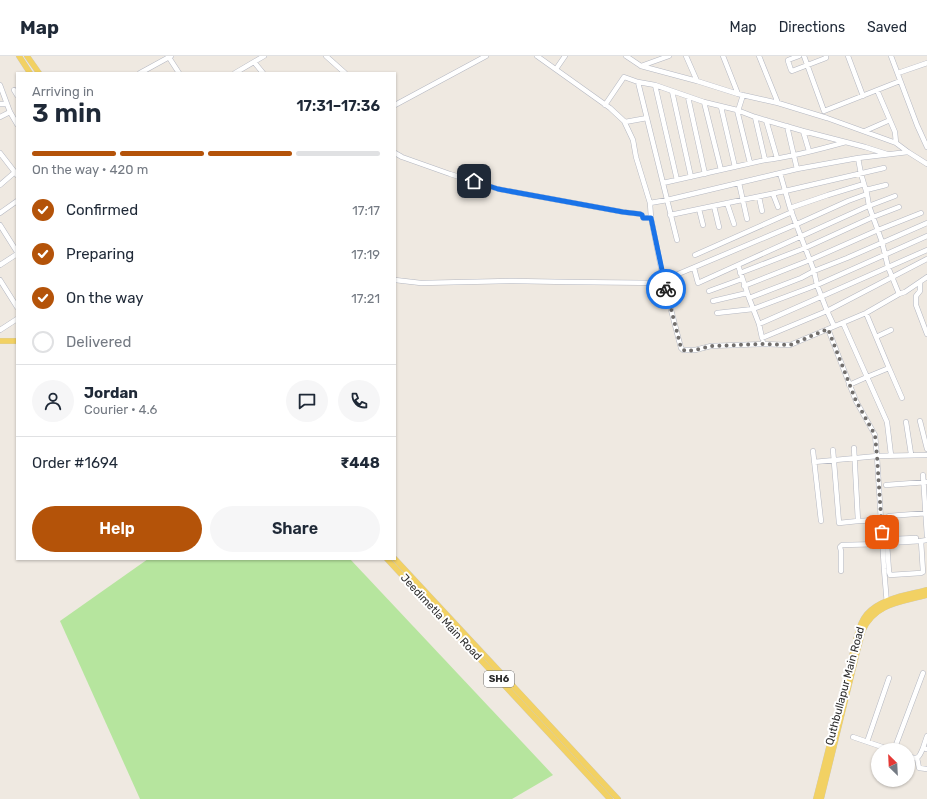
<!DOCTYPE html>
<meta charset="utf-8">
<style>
:root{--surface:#fff;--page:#f6f6f7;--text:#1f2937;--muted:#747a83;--line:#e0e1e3;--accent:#b45309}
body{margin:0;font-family:Rubik,sans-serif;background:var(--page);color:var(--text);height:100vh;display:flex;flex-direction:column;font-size:15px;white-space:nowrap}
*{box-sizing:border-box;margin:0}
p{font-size:13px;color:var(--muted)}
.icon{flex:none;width:22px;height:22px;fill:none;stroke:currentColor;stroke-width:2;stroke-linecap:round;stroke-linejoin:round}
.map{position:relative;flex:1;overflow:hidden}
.details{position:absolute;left:16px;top:16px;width:380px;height:488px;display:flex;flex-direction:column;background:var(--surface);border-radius:0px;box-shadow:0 1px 3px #0004}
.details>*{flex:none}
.needle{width:26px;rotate:336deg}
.controls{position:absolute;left:871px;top:687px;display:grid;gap:8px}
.controls a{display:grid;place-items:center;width:44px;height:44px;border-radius:50%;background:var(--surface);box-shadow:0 1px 3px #0004;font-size:20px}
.pin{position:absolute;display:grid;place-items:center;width:34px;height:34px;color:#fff;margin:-17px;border-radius:8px;box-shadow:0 2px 6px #0006}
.courier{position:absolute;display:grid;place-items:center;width:40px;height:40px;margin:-20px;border:3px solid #1a73e8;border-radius:50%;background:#fff;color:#222;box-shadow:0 1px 5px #0007}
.head em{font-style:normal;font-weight:600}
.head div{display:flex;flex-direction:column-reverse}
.head{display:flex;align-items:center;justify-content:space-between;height:68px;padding:0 16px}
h1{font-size:26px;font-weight:600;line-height:30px}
.bar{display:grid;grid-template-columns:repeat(4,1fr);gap:6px 4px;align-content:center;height:48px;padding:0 16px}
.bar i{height:5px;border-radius:3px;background:var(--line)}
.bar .on{background:var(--accent)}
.bar p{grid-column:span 4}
.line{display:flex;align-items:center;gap:10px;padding:0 16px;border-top:1px solid var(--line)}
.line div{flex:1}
.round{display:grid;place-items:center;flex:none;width:42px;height:42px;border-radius:21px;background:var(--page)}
ol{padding:0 16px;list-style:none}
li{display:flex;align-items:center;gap:12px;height:44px}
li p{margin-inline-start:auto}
li .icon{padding:4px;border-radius:50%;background:var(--accent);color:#fff;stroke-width:4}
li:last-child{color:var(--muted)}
li i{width:22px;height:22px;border:2px solid var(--line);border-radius:50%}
.button{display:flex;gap:8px;margin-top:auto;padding:8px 16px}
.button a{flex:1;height:46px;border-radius:24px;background:var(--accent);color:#fff;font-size:16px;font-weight:600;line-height:46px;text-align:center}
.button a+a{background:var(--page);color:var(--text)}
header{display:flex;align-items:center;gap:24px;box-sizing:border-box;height:56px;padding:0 20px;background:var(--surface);border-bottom:1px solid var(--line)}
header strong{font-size:19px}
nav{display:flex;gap:22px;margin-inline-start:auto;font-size:14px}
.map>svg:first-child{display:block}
</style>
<header>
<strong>Map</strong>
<nav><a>Map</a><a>Directions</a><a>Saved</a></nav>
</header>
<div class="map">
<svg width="927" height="743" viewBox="0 0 927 743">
<rect width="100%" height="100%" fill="#efe9e1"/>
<!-- green -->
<path fill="#b6e59e" d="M 148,503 L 350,503 L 553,719 L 512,743 L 140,743 L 60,565 Z"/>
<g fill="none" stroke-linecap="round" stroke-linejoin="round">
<defs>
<path id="minor" d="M 168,0 L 179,17
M 326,0 L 345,17
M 537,0 L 610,52 L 624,65 L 633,84 L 636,101 L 650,147
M 626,0 L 641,10 L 697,25 L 738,38 L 778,47 L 827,62 L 896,87 L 908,96
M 686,0 L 697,25
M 723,0 L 738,38
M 759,0 L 778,47
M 799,0 L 788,4 L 788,5 L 791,14 L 792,15 L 826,2 L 826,0
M 804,0 L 824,55 L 900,25
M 848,0 L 863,40
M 891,0 L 917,69 L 927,91
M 254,6 L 263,17
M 641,10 L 669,0
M 556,13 L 565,0
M 140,17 L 171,0
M 235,17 L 264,0
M 898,17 L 927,7
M 638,26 L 677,184
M 0,29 L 10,56 L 17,68
M 655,29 L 677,124
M 14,34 L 17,39
M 877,34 L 895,76 L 896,87
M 672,35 L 691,121
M 688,41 L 705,118
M 704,46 L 721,114
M 0,48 L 7,48
M 395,49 L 486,0
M 605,49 L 624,21 L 638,26 L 655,29 L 704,46 L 737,54 L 755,61 L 803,75 L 865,91 L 887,98
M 721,51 L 735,111
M 737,54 L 750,107
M 738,55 L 743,39
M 0,61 L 10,56
M 755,61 L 765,104
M 766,64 L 777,102
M 625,66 L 647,62
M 787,70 L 797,113
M 803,75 L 809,95
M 865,75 L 890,64
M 0,97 L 17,119
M 395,97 L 402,101 L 450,118 L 498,133 L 623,156 L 640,158 L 642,159 L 643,162 L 651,162
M 858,102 L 861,118 L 867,138 L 869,150 L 882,186 L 888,211 L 899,238
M 780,117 L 790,152 L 814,215 L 817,229 L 827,255 L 834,270
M 663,127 L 765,104 C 793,101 820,93 846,86
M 739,127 L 747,163
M 0,129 L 15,116
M 866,134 L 886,129
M 773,138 L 778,151
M 759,141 L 762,155
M 727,147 L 734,168
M 714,150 L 719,171
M 790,152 L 828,139 L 864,128
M 699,153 L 703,169
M 0,157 L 17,145
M 670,159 L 785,135 L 884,112
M 0,169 L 17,196
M 695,199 L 792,156
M 0,209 L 17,198
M 738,209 L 749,242 L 759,268 L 762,282 L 827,255 L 927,203
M 694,212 L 698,227 L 866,151 L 895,140
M 740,217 L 805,192 L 873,161 L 899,151
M 0,224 L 17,251
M 395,224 L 421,227 L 513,225 L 569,226 L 664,227 L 651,162 L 650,147 L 667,144 L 797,113 L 858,102 L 908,96 L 927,108
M 920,226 L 920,235 L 916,240 L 916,249 L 927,278
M 744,230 L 810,204 L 878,174 L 921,157
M 709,235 L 742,223
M 749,242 L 801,222 L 814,215 L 847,202 L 927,167
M 713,245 L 747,237
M 717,257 L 753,253 L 817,229 L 927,180
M 866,257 L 889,312 L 867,321 L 887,366 L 891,399
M 843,267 L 867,321 L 849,329
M 759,268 L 927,194
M 828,273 L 856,345 L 875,379 L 877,400 L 884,513 L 887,548
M 0,274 L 17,263
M 876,281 L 891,274
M 763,286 L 764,288 L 790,289 L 866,257 L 899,238 L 905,236 L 927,221
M 764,288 L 711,290 L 695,294 L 683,294 L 681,292 L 664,227 L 671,221 L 797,168 L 848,145 L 867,138
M 889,312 L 902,342
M 920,365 L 927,393
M 906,366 L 911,398
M 854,392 L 858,465
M 833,394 L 839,467 L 858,465 L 881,464
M 813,395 L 821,465
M 814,406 L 877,400 L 927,399
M 923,419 L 927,480
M 886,429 L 927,426
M 889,460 L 927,457
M 892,483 L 916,482
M 921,485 L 923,516 L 921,517 L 890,519 L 889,516 L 887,488 L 888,487 L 921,485 L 927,484
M 841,515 L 841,495 L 840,491 L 842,489 L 882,488
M 853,681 L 891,694
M 867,686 L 889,622
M 923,692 L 927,680
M 894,694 L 923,617
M 908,700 C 918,704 919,702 923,692 L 927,693
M 917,702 L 919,712 L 927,713"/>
<path id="major" d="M 19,0 L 30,17
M 27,0 L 39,17
M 0,285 L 17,285
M 387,503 L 610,743
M 395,503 L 618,743
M 816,743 L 857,580 C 859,572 862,564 867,558 C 881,542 908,539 927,534
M 821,743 L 858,592 C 860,586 861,580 863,574 C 875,547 902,546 927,539"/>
</defs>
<!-- minor casing -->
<use href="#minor" stroke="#b4b7c1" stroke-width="5.5"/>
<!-- major casing -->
<use href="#major" stroke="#c9c9c9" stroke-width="6"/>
<!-- minor -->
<use href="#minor" stroke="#fff" stroke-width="4.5"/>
<!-- major -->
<use href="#major" stroke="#f2d163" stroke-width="5.5"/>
</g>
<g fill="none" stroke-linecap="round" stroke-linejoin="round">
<!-- done -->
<path stroke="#726f6d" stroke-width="4" stroke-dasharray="0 7.2" d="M 666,233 L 681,292 L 685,295 L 695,294 L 711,290 L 764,288 L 790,289 L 828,273 L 856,345 L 875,379 L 877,400 L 882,476"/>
<!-- route -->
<path stroke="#1a73e8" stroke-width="5" d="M 474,125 L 498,133 L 623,156 L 640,158 L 642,159 L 643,162 L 651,162 L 666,233"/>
</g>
<g text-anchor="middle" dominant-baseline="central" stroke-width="4" stroke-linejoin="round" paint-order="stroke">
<!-- shield labels -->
<rect fill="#fff" stroke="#6d6d6d" stroke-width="1" x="484" y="615" width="30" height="16" rx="3"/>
<g font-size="10" font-weight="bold" fill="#2e2e2e">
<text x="499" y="623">SH6</text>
</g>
<!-- street labels -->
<g font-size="11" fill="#2e2e2e" stroke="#fff">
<text transform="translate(441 561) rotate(47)">Jeedimetla Main Road</text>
<text transform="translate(845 630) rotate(-75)">Quthbullapur Main Road</text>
</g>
</g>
</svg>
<div class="controls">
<a><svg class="needle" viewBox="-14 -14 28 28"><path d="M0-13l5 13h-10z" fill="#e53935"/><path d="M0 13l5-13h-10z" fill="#747a83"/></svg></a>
</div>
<div class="pin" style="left:882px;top:476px;background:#ea580c"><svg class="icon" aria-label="bag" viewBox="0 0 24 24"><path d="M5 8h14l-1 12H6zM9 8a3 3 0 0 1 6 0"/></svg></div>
<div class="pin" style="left:474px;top:125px;background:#1f2937"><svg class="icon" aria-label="home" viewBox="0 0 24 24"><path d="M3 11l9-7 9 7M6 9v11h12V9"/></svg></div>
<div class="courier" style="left:666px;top:233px"><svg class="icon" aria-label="bike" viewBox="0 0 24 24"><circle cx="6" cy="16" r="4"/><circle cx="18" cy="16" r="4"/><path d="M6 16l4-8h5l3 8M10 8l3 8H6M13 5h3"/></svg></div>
<section class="details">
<div class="head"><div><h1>3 min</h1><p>Arriving in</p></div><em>17:31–17:36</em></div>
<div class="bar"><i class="on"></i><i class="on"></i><i class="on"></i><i></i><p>On the way · 420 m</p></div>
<ol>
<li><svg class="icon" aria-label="check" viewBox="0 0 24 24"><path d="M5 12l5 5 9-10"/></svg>Confirmed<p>17:17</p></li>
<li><svg class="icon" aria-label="check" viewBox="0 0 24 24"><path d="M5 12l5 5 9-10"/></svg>Preparing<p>17:19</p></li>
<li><svg class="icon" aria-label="check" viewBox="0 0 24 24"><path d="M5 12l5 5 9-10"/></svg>On the way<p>17:21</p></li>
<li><i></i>Delivered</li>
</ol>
<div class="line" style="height:72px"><a class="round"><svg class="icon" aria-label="person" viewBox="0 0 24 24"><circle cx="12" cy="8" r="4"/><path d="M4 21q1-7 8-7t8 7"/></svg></a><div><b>Jordan</b><p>Courier · 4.6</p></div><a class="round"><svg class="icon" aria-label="chat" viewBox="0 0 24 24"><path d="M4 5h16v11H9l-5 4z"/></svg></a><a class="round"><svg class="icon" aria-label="phone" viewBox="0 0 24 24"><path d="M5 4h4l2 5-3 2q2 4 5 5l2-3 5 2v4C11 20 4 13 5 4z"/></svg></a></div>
<div class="line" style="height:52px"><div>Order #1694</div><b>₹448</b></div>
<div class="button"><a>Help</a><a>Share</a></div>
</section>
</div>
